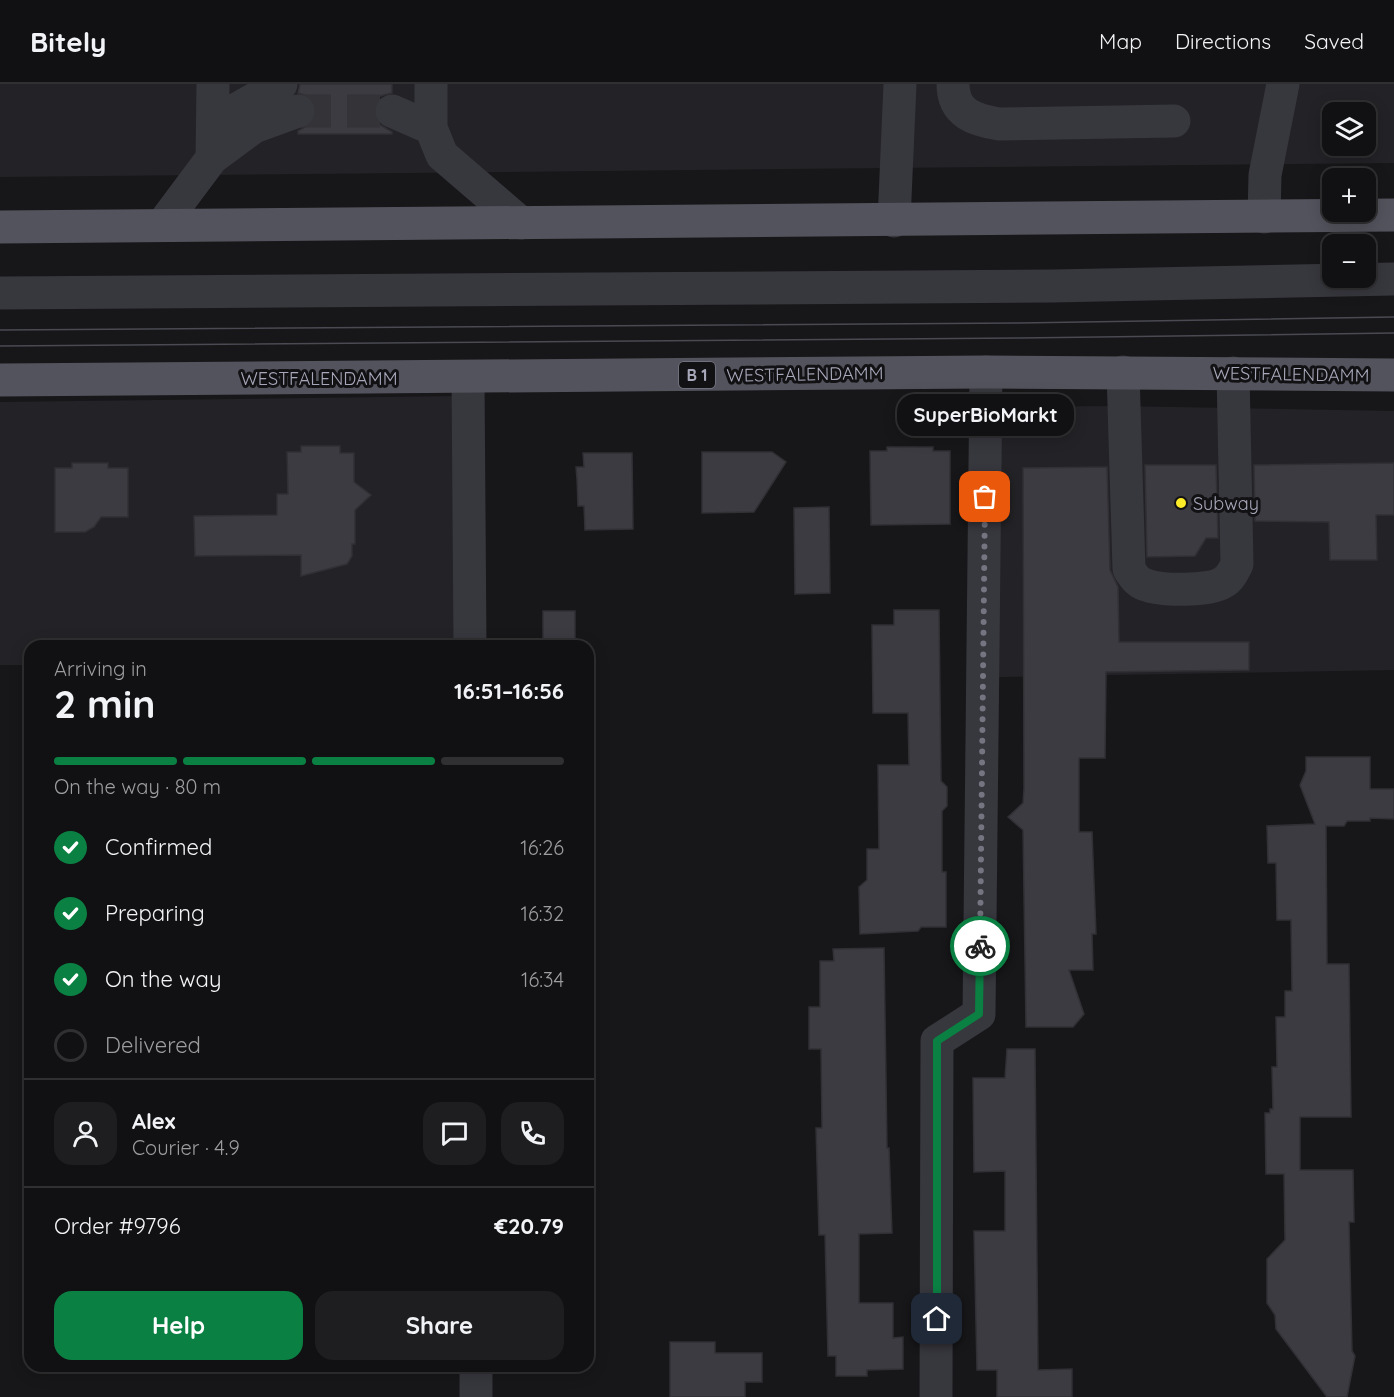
<!DOCTYPE html>
<meta charset="utf-8">
<style>
:root{--surface:#111012;--page:#1e1e20;--text:#f1f3f6;--muted:#9c9d9f;--line:#303032;--accent:#0b8043}
body{margin:0;font-family:Quicksand,sans-serif;background:var(--page);color:var(--text);height:100vh;display:flex;flex-direction:column;font-size:22px;white-space:nowrap}
*{box-sizing:border-box;margin:0}
p{font-size:20px;color:var(--muted)}
.icon{flex:none;width:33px;height:33px;fill:none;stroke:currentColor;stroke-width:2;stroke-linecap:round;stroke-linejoin:round}
.map{position:relative;flex:1;overflow:hidden}
.side{position:absolute;left:24px;top:556px;width:570px;height:732px;display:flex;flex-direction:column;background:var(--surface);border-radius:18px;box-shadow:0 3px 15px #0003,0 0 0 2px var(--line)}
.side>*{flex:none}
.tools{position:absolute;left:1322px;top:18px;display:grid;gap:12px}
.tools a{display:grid;place-items:center;width:54px;height:54px;border-radius:12px;background:var(--surface);box-shadow:0 3px 15px #0003,0 0 0 2px var(--line);font-size:30px}
.pin{position:absolute;display:grid;place-items:center;width:51px;height:51px;color:#fff;margin:-26px;border-radius:12px;box-shadow:0 3px 9px #0006}
.courier{position:absolute;display:grid;place-items:center;width:60px;height:60px;margin:-30px;border:4px solid #0b8043;border-radius:50%;background:#fff;color:#222;box-shadow:0 2px 8px #0007}
.bubble{position:absolute;height:42px;border-radius:18px;background:var(--surface);box-shadow:0 3px 15px #0003,0 0 0 2px var(--line);font-size:20px;font-weight:800;line-height:42px;text-align:center}
.summary em{font-style:normal;font-weight:800}
.summary div{display:flex;flex-direction:column-reverse}
.summary{display:flex;align-items:center;justify-content:space-between;height:102px;padding:0 30px}
h1{font-size:39px;font-weight:800;line-height:45px}
.bar{display:grid;grid-template-columns:repeat(4,1fr);gap:9px 6px;align-content:center;height:72px;padding:0 30px}
.bar i{height:8px;border-radius:4px;background:var(--line)}
.bar .selected{background:var(--accent)}
.bar p{grid-column:span 4}
.line{display:flex;align-items:center;gap:15px;padding:0 30px;border-top:2px solid var(--line)}
.line div{flex:1}
.round{display:grid;place-items:center;flex:none;width:63px;height:63px;border-radius:18px;background:var(--page)}
ol{padding:0 30px;list-style:none}
li{display:flex;align-items:center;gap:18px;height:66px}
li p{margin-inline-start:auto}
li .icon{padding:6px;border-radius:50%;background:var(--accent);color:#fff;stroke-width:4}
li:last-child{color:var(--muted)}
li i{width:33px;height:33px;border:3px solid var(--line);border-radius:50%}
.action{display:flex;gap:12px;margin-top:auto;padding:12px 30px}
.action a{flex:1;height:69px;border-radius:18px;background:var(--accent);color:#fff;font-size:24px;font-weight:800;line-height:69px;text-align:center}
.action a+a{background:var(--page);color:var(--text)}
header{display:flex;align-items:center;gap:36px;box-sizing:border-box;height:84px;padding:0 30px;background:var(--surface);border-bottom:2px solid var(--line)}
header strong{font-size:28px}
nav{display:flex;gap:33px;margin-inline-start:auto;font-size:21px}
.map>svg:first-child{display:block}
</style>
<header>
<strong>Bitely</strong>
<nav><a>Map</a><a>Directions</a><a>Saved</a></nav>
</header>
<div class="map">
<svg width="1394" height="1313" viewBox="0 0 1394 1313">
<rect width="100%" height="100%" fill="#171618"/>
<!-- built -->
<path fill="#232226" fill-rule="evenodd" d="M 0,0 L 1394,0 L 1394,79 L 0,93 ZM 1332,28 L 1365,28 L 1365,62 L 1332,62 Z
M 460,312 L 462,562 L 30,562 L 30,581 L 0,581 L 0,318 Z
M 1118,322 L 1394,327 L 1394,586 L 999,593 L 997,323 Z"/>
<!-- building -->
<path fill="#3c3b41" stroke="#313035" stroke-width="1.5" d="M 300,0 L 392,0 L 392,9 L 380,12 L 375,20 L 373,29 L 377,39 L 392,48 L 392,50 L 298,50 L 298,47 L 312,39 L 316,30 L 316,21 L 310,13 L 298,9 Z
M 301,362 L 340,362 L 340,369 L 354,369 L 354,398 L 371,411 L 355,426 L 355,460 L 352,460 L 352,472 L 347,480 L 301,492 L 301,471 L 195,472 L 194,432 L 277,431 L 277,410 L 288,410 L 287,368 L 301,368 Z
M 887,363 L 933,363 L 933,367 L 950,367 L 950,440 L 871,441 L 870,367 L 887,367 Z
M 702,368 L 772,368 L 786,378 L 754,428 L 702,429 Z
M 583,369 L 632,369 L 633,445 L 585,446 L 584,422 L 578,422 L 577,395 L 576,383 L 584,383 Z
M 72,379 L 108,379 L 108,384 L 128,384 L 128,433 L 101,433 L 94,443 L 85,448 L 55,448 L 55,384 L 72,384 Z
M 1394,379 L 1394,431 L 1376,431 L 1377,476 L 1330,476 L 1329,438 L 1255,437 L 1254,381 Z
M 1145,381 L 1216,381 L 1218,454 L 1206,454 L 1195,472 L 1147,473 Z
M 1107,383 L 1110,486 L 1118,503 L 1119,558 L 1249,558 L 1249,586 L 1106,588 L 1105,674 L 1079,674 L 1079,748 L 1092,748 L 1096,850 L 1092,850 L 1093,886 L 1069,886 L 1084,930 L 1073,943 L 1026,943 L 1023,746 L 1008,733 L 1023,719 L 1024,704 L 1023,384 Z
M 829,423 L 830,509 L 795,510 L 794,424 Z
M 894,526 L 939,526 L 941,697 L 947,703 L 947,722 L 942,727 L 942,788 L 946,788 L 946,843 L 921,843 L 918,847 L 860,850 L 859,803 L 867,796 L 867,765 L 879,765 L 878,681 L 909,681 L 908,629 L 873,629 L 872,541 L 894,541 Z
M 543,527 L 575,527 L 575,562 L 543,562 Z
M 1306,673 L 1370,673 L 1370,705 L 1394,705 L 1394,735 L 1370,734 L 1370,737 L 1347,737 L 1344,742 L 1326,742 L 1327,880 L 1349,880 L 1351,1033 L 1300,1033 L 1300,1086 L 1353,1086 L 1354,1138 L 1349,1138 L 1352,1267 L 1355,1272 L 1347,1313 L 1327,1313 L 1276,1245 L 1275,1231 L 1267,1219 L 1267,1175 L 1285,1156 L 1284,1090 L 1266,1090 L 1265,1029 L 1270,1029 L 1270,1025 L 1273,1025 L 1272,983 L 1277,983 L 1276,933 L 1285,933 L 1285,907 L 1292,907 L 1291,836 L 1277,836 L 1276,779 L 1268,779 L 1267,742 L 1315,740 L 1300,701 L 1306,687 Z
M 884,864 L 887,1064 L 889,1064 L 892,1149 L 859,1150 L 859,1219 L 893,1219 L 893,1254 L 903,1253 L 903,1285 L 867,1286 L 867,1292 L 836,1292 L 836,1272 L 828,1272 L 825,1151 L 819,1151 L 816,1044 L 822,1044 L 821,965 L 809,965 L 809,923 L 820,923 L 820,877 L 834,877 L 833,865 Z
M 1007,965 L 1035,965 L 1038,1286 L 1072,1285 L 1072,1313 L 997,1313 L 997,1286 L 977,1286 L 974,1147 L 1005,1147 L 1005,1087 L 974,1088 L 973,994 L 1005,994 Z
M 670,1258 L 715,1258 L 715,1269 L 762,1269 L 762,1298 L 745,1298 L 745,1313 L 670,1313 Z"/>
<g fill="none" stroke-linecap="round" stroke-linejoin="round">
<!-- minor-tunnel -->
<path stroke="#343338" stroke-width="33" stroke-dasharray="33 16" stroke-linecap="butt" d="M 298,27 L 392,27"/>
<!-- minor -->
<path stroke="#37373e" stroke-width="33" d="M 431,0 L 431,44 L 442,71 L 521,139
M 953,0 C 953,30 975,36 999,40 L 1174,37
M 392,27 L 431,44
M 214,38 L 281,0
M 212,74 L 254,43 L 298,27
M 1264,133 L 1265,91 L 1283,0
M 894,137 L 900,0
M 162,141 L 212,74 L 213,0
M 0,209 L 1053,202 L 1394,195
M 1123,288 L 1129,485 C 1133,492 1138,499 1146,501 C 1161,507 1209,507 1222,499 C 1230,495 1233,488 1237,480 L 1233,289
M 468,293 L 470,562
M 476,1282 L 476,1313
M 936,1313 L 937,957 L 979,930 L 986,288"/>
<!-- major -->
<path stroke="#53535d" stroke-width="33" d="M 0,143 L 1394,131
M 0,296 L 986,288 L 1394,291"/>
<!-- tram -->
<path stroke="#4a4a53" stroke-width="1.5" d="M 0,246 L 1019,239 L 1394,233
M 0,262 L 1020,254 L 1394,249"/>
</g>
<g fill="none" stroke-linecap="round" stroke-linejoin="round">
<!-- done -->
<path stroke="#757581" stroke-width="6" stroke-dasharray="0 10.8" d="M 980,862 L 985,413"/>
<!-- route -->
<path stroke="#0b8043" stroke-width="8" d="M 937,1235 L 937,957 L 979,930 L 980,862"/>
</g>
<!-- markers -->
<circle fill="#ffec28" stroke="#121113" stroke-width="2" cx="1181" cy="419" r="6"/>
<g text-anchor="middle" dominant-baseline="central" stroke-width="6" stroke-linejoin="round" paint-order="stroke">
<!-- shield labels -->
<rect fill="#121113" stroke="#7a7b88" stroke-width="1.5" x="679" y="278" width="36" height="26" rx="4.5"/>
<g font-size="16" font-weight="bold" fill="#a7a8ba">
<text x="697" y="291">B 1</text>
</g>
<!-- street labels -->
<g font-size="18" fill="#a7a8ba" stroke="#121113">
<text transform="translate(805 290) rotate(-1)">WESTFALENDAMM</text>
<text transform="translate(1291 290) rotate(1)">WESTFALENDAMM</text>
<text x="319" y="294">WESTFALENDAMM</text>
</g>
<!-- poi labels -->
<g font-size="18" fill="#a7a8ba" stroke="#121113" text-anchor="start">
<text x="1193" y="419">Subway</text>
</g>
</g>
</svg>
<div class="tools">
<a><svg class="icon" aria-label="layers" viewBox="0 0 24 24"><path d="M12 4l9 5-9 5-9-5zM3 14l9 5 9-5"/></svg></a>
<a>+</a>
<a>−</a>
</div>
<div class="pin" style="left:985px;top:413px;background:#ea580c"><svg class="icon" aria-label="bag" viewBox="0 0 24 24"><path d="M5 8h14l-1 12H6zM9 8a3 3 0 0 1 6 0"/></svg></div>
<div class="pin" style="left:937px;top:1235px;background:#1f2937"><svg class="icon" aria-label="home" viewBox="0 0 24 24"><path d="M3 11l9-7 9 7M6 9v11h12V9"/></svg></div>
<div class="courier" style="left:980px;top:862px"><svg class="icon" aria-label="bike" viewBox="0 0 24 24"><circle cx="6" cy="16" r="4"/><circle cx="18" cy="16" r="4"/><path d="M6 16l4-8h5l3 8M10 8l3 8H6M13 5h3"/></svg></div>
<div class="bubble" style="left:897px;top:310px;width:177px">SuperBioMarkt</div>
<section class="side">
<div class="summary"><div><h1>2 min</h1><p>Arriving in</p></div><em>16:51–16:56</em></div>
<div class="bar"><i class="selected"></i><i class="selected"></i><i class="selected"></i><i></i><p>On the way · 80 m</p></div>
<ol>
<li><svg class="icon" aria-label="check" viewBox="0 0 24 24"><path d="M5 12l5 5 9-10"/></svg>Confirmed<p>16:26</p></li>
<li><svg class="icon" aria-label="check" viewBox="0 0 24 24"><path d="M5 12l5 5 9-10"/></svg>Preparing<p>16:32</p></li>
<li><svg class="icon" aria-label="check" viewBox="0 0 24 24"><path d="M5 12l5 5 9-10"/></svg>On the way<p>16:34</p></li>
<li><i></i>Delivered</li>
</ol>
<div class="line" style="height:108px"><a class="round"><svg class="icon" aria-label="person" viewBox="0 0 24 24"><circle cx="12" cy="8" r="4"/><path d="M4 21q1-7 8-7t8 7"/></svg></a><div><b>Alex</b><p>Courier · 4.9</p></div><a class="round"><svg class="icon" aria-label="chat" viewBox="0 0 24 24"><path d="M4 5h16v11H9l-5 4z"/></svg></a><a class="round"><svg class="icon" aria-label="phone" viewBox="0 0 24 24"><path d="M5 4h4l2 5-3 2q2 4 5 5l2-3 5 2v4C11 20 4 13 5 4z"/></svg></a></div>
<div class="line" style="height:78px"><div>Order #9796</div><b>€20.79</b></div>
<div class="action"><a>Help</a><a>Share</a></div>
</section>
</div>
